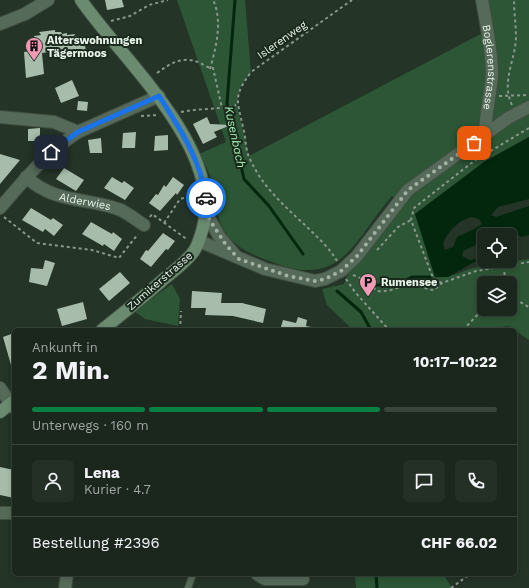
<!DOCTYPE html>
<html lang="de">
<meta charset="utf-8">
<style>
:root{--surface:#1b271d;--page:#242f26;--text:#f1f3f6;--muted:#a0a5a4;--line:#39443b;--accent:#0b8043}
body{margin:0;font-family:"Work Sans",sans-serif;background:var(--page);color:var(--text);height:100vh;display:flex;flex-direction:column;font-size:15px;white-space:nowrap}
*{box-sizing:border-box;margin:0}
p{font-size:13px;color:var(--muted)}
.icon{flex:none;width:22px;height:22px;fill:none;stroke:currentColor;stroke-width:2;stroke-linecap:round;stroke-linejoin:round}
.map{position:relative;flex:1;overflow:hidden}
.sheet{position:absolute;left:12px;top:328px;width:505px;height:248px;display:flex;flex-direction:column;background:var(--surface);border-radius:6px;box-shadow:0 2px 6px #0003,0 0 0 1px var(--line)}
.sheet>*{flex:none}
.tools{position:absolute;left:477px;top:228px;display:grid;gap:8px}
.tools a{display:grid;place-items:center;width:40px;height:40px;border-radius:6px;background:var(--surface);box-shadow:0 2px 6px #0003,0 0 0 1px var(--line);font-size:20px}
.pin{position:absolute;display:grid;place-items:center;width:34px;height:34px;color:#fff;margin:-17px;border-radius:8px;box-shadow:0 2px 6px #0006}
.courier{position:absolute;display:grid;place-items:center;width:40px;height:40px;margin:-20px;border:3px solid #1a73e8;border-radius:50%;background:#fff;color:#222;box-shadow:0 1px 5px #0007}
.headline em{font-style:normal;font-weight:700}
.headline div{display:flex;flex-direction:column-reverse}
.headline{display:flex;align-items:center;justify-content:space-between;height:68px;padding:0 20px}
h1{font-size:26px;font-weight:700;line-height:30px}
.bar{display:grid;grid-template-columns:repeat(4,1fr);gap:6px 4px;align-content:center;height:48px;padding:0 20px}
.bar i{height:5px;border-radius:3px;background:var(--line)}
.bar .current{background:var(--accent)}
.bar p{grid-column:span 4}
.line{display:flex;align-items:center;gap:10px;padding:0 20px;border-top:1px solid var(--line)}
.line div{flex:1}
.round{display:grid;place-items:center;flex:none;width:42px;height:42px;border-radius:6px;background:var(--page)}
.map>svg:first-child{display:block}
</style>
<div class="map">
<svg width="529" height="588" viewBox="0 0 529 588">
<rect width="100%" height="100%" fill="#243427"/>
<!-- green -->
<path fill="#2c5635" fill-rule="evenodd" d="M 177,0 L 245,0 L 251,72 L 240,88 L 237,105 L 249,156 L 492,28 L 488,0 L 529,0 L 529,137 L 484,162 L 415,214 L 435,277 C 451,279 462,270 477,267 C 493,263 512,262 529,259 L 529,340 L 508,326 L 487,330 L 353,330 L 327,305 L 322,289 L 344,284 L 348,273 L 374,244 L 404,205 L 392,196 C 354,240 342,290 272,262 C 255,256 237,249 226,233 C 215,218 216,198 212,181 C 209,172 204,162 199,154 L 226,142 ZM 484,283 L 510,283 L 510,309 L 484,309 Z
M 172,284 L 180,299 L 178,326 L 145,319 L 134,311 Z
M 355,574 L 443,574 L 452,588 L 356,588 Z"/>
<!-- water -->
<path fill="#02270d" fill-rule="evenodd" d="M 529,137 L 529,199 L 498,207 L 491,215 L 496,217 L 529,206 L 529,235 L 521,237 L 517,234 L 510,237 L 510,235 L 484,235 L 484,241 L 463,251 L 462,256 L 470,260 L 484,258 L 484,261 L 474,262 L 448,277 L 435,277 L 415,214 L 484,162 ZM 471,217 L 479,219 L 482,224 L 476,228 L 457,237 L 453,247 L 445,250 L 443,243 C 449,230 458,221 471,217 Z"/>
<g fill="none" stroke-linecap="round" stroke-linejoin="round">
<!-- stream -->
<path stroke="#02270d" stroke-width="3" d="M 235,0 L 227,103 L 244,179 L 269,206 L 303,254
M 375,285 L 396,285 L 412,277 L 431,277
M 337,291 L 361,312 L 371,330
M 376,574 L 377,588"/>
</g>
<!-- building -->
<path fill="#a8bcab" d="M 105,0 L 122,0 L 124,7 L 107,10 Z
M 55,30 L 55,32 L 61,32 L 62,34 L 67,33 L 67,35 L 75,34 L 74,36 L 84,36 L 86,53 L 71,53 L 70,51 L 64,52 L 64,50 L 42,53 L 44,74 L 26,78 L 24,52 L 30,51 L 29,44 L 35,40 L 34,36 L 41,35 L 39,32 Z
M 72,80 L 79,96 L 61,103 L 55,88 Z
M 78,101 L 88,102 L 87,111 L 77,110 Z
M 207,117 L 210,124 L 231,125 L 214,132 L 217,137 L 203,144 L 193,124 Z
M 40,128 L 40,141 L 28,141 L 28,129 Z
M 136,132 L 135,148 L 122,148 L 123,133 Z
M 168,135 L 168,150 L 154,151 L 155,136 Z
M 101,138 L 102,153 L 90,153 L 88,140 Z
M 0,154 L 20,160 L 0,184 Z
M 64,168 L 84,180 L 76,191 L 56,179 Z
M 112,177 L 122,183 L 124,181 L 134,188 L 125,200 L 104,188 Z
M 173,177 L 184,185 L 177,195 L 176,193 L 160,211 L 149,203 L 156,194 L 158,195 L 164,185 L 166,187 Z
M 31,208 L 51,220 L 53,218 L 63,225 L 54,236 L 45,229 L 43,232 L 22,220 Z
M 91,222 L 112,234 L 113,232 L 122,239 L 114,251 L 104,244 L 103,246 L 82,234 Z
M 163,233 L 175,241 L 168,250 L 166,249 L 151,267 L 140,259 L 146,250 L 148,251 Z
M 45,260 L 55,263 L 47,286 L 29,282 L 31,268 L 43,269 Z
M 120,272 L 130,283 L 109,301 L 99,289 Z
M 192,291 L 222,293 L 221,303 L 242,303 L 266,309 L 263,323 L 233,316 L 205,315 L 206,308 L 191,308 Z
M 83,302 L 87,319 L 62,326 L 57,309 Z
M 298,317 L 307,320 L 306,326 L 311,327 L 311,330 L 280,330 L 283,320 L 296,323 Z
M 14,333 L 14,372 L 13,372 L 3,337 Z
M 0,467 L 14,470 L 14,498 L 0,495 Z"/>
<g fill="none" stroke-linecap="round" stroke-linejoin="round">
<defs>
<path id="lane" d="M 188,588 L 193,574"/>
<g id="street">
<path id="s1" d="M 482,0 C 486,24 492,49 492,74 C 491,94 485,114 485,135"/>
<path d="M 0,24 L 25,14 L 48,0"/>
<path d="M 0,117 L 54,122 L 78,132 L 159,96"/>
<path id="s2" d="M 26,177 C 56,204 85,197 118,209 C 127,212 136,220 144,225"/>
<path d="M 0,208 C 26,178 45,154 78,132"/>
<path d="M 205,211 L 219,236 L 235,255"/>
<path d="M 199,241 L 265,269 L 315,281 L 325,279 L 341,271 L 357,256 L 408,190 L 508,118 L 529,107"/>
<path d="M 0,388 L 14,408"/>
<path d="M 0,513 L 14,513"/>
<path d="M 257,574 L 265,579 L 303,579"/>
<path d="M 65,588 L 67,574"/>
</g>
<path id="secondary" d="M 81,0 C 123,61 226,150 202,231 C 200,238 198,245 194,251 C 187,261 175,270 165,278 C 145,296 123,313 102,330
M 0,412 L 14,401"/>
</defs>
<!-- lane casing -->
<use href="#lane" stroke="#404f42" stroke-width="8"/>
<!-- street casing -->
<use href="#street" stroke="#404f42" stroke-width="14"/>
<!-- secondary casing -->
<use href="#secondary" stroke="#404f42" stroke-width="14"/>
<!-- path -->
<path stroke="#8a978c" stroke-width="2" stroke-dasharray="3 3" stroke-linecap="butt" d="M 111,21 L 130,16 L 149,5 L 168,0
M 210,69 C 216,48 223,20 213,0
M 157,73 C 171,63 182,56 198,62 C 203,64 207,68 213,68 L 222,108
M 499,96 L 529,95
M 512,105 C 501,82 515,61 516,38 C 516,25 514,12 514,0
M 181,112 C 200,108 219,110 236,105
M 141,116 L 159,115
M 4,217 L 37,243 L 92,250 L 119,258 L 138,234
M 150,217 L 152,214 L 188,240
M 164,223 L 180,199 L 194,195
M 377,250 L 398,227 L 411,220
M 337,261 C 329,247 316,236 305,225 C 283,205 261,185 249,157 C 245,148 246,137 243,127 C 237,99 233,97 251,72 L 352,0
M 504,266 L 505,283
M 353,275 L 365,280 L 377,291 C 391,293 402,284 415,285 C 422,286 427,290 434,290 L 442,283 L 476,271 L 529,262
M 346,279 L 355,292 L 389,330
M 442,283 L 433,278 L 411,220 L 414,208 L 474,161 L 529,128
M 510,296 L 529,307
M 180,330 L 181,311
M 463,330 L 484,308
M 451,588 L 470,574"/>
<!-- lane -->
<use href="#lane" stroke="#566a59" stroke-width="6"/>
<!-- street -->
<use href="#street" stroke="#566a59" stroke-width="12"/>
<!-- secondary -->
<use href="#secondary" stroke="#6a8b70" stroke-width="12"/>
</g>
<g fill="none" stroke-linecap="round" stroke-linejoin="round">
<!-- done -->
<path stroke="#a4b1a6" stroke-width="4" stroke-dasharray="0 7.2" d="M 206,198 L 205,211 L 213,225 L 226,245 L 239,259 L 288,276 L 315,281 L 325,279 L 341,271 L 357,256 L 408,190 L 474,143"/>
<!-- route -->
<path stroke="#1a73e8" stroke-width="5" d="M 51,152 L 78,132 L 159,96 C 179,127 201,160 206,198"/>
</g>
<!-- icons -->
<defs>
<symbol id="building-pin" viewBox="-11 -11 22 30"><path d="M0 17L-7.5 6A9.5 9.5 0 1 1 7.5 6Z" fill="#f09ab5" stroke="#1a2a1d"/><path d="M-4-6H4V6H1V3H-1V6H-4ZM-2.5-4.3h1.7v1.8h-1.7ZM.8-4.3h1.7v1.8H.8ZM-2.5-1h1.7V.8h-1.7ZM.8-1h1.7V.8H.8Z" fill="#111"/></symbol>
<symbol id="parking-pin" viewBox="-11 -11 22 30"><path d="M0 17L-7.5 6A9.5 9.5 0 1 1 7.5 6Z" fill="#f09ab5" stroke="#1a2a1d"/><path d="M-3.5-5.5H1a3.5 3.5 0 0 1 0 7H-1V5.5H-3.5ZM-1-3.4V-.6H.8a1.4 1.4 0 0 0 0-2.8Z" fill="#111"/></symbol>
</defs>
<g fill-rule="evenodd">
<use href="#building-pin" x="24" y="36" width="20" height="27"/>
<use href="#parking-pin" x="358" y="272" width="20" height="27"/>
</g>
<g text-anchor="middle" dominant-baseline="central" stroke-width="4" stroke-linejoin="round" paint-order="stroke">
<!-- poi labels -->
<g font-size="11" font-weight="bold" fill="#e9f4eb" stroke="#1a2a1d" text-anchor="start">
<text x="47" y="40">Alterswohnungen<tspan x="47" dy="13">Tägermoos</tspan></text>
<text x="381" y="282">Rumensee</text>
</g>
<!-- street labels -->
<g font-size="11" fill="#e9f4eb" stroke="#1a2a1d">
<text transform="translate(282 40) rotate(-35)">Islerenweg</text>
<text stroke="none"><textPath href="#s1" startOffset="68">Boglerenstrasse</textPath></text>
<text stroke="none"><textPath href="#s2" startOffset="65">Alderwies</textPath></text>
<text transform="translate(160 281) rotate(-41)">Zumikerstrasse</text>
</g>
<!-- water labels -->
<g font-size="12" font-style="italic" fill="#a1ebaf" stroke="#1a2a1d">
<text transform="translate(235 137) rotate(78)">Kusenbach</text>
</g>
</g>
</svg>
<div class="tools">
<a><svg class="icon" aria-label="locate" viewBox="0 0 24 24"><circle cx="12" cy="12" r="6"/><path d="M12 2v4M12 18v4M2 12h4M18 12h4"/></svg></a>
<a><svg class="icon" aria-label="layers" viewBox="0 0 24 24"><path d="M12 4l9 5-9 5-9-5zM3 14l9 5 9-5"/></svg></a>
</div>
<div class="pin" style="left:474px;top:143px;background:#ea580c"><svg class="icon" aria-label="bag" viewBox="0 0 24 24"><path d="M5 8h14l-1 12H6zM9 8a3 3 0 0 1 6 0"/></svg></div>
<div class="pin" style="left:51px;top:152px;background:#1f2937"><svg class="icon" aria-label="home" viewBox="0 0 24 24"><path d="M3 11l9-7 9 7M6 9v11h12V9"/></svg></div>
<div class="courier" style="left:206px;top:198px"><svg class="icon" aria-label="car" viewBox="0 0 24 24"><path d="M5 17H2v-5l4-1 3-4h7l3 4 3 1v5h-3M9 17h6M6 11h13"/><circle cx="7" cy="17" r="2"/><circle cx="17" cy="17" r="2"/></svg></div>
<section class="sheet">
<div class="headline"><div><h1>2 Min.</h1><p>Ankunft in</p></div><em>10:17–10:22</em></div>
<div class="bar"><i class="current"></i><i class="current"></i><i class="current"></i><i></i><p>Unterwegs · 160 m</p></div>
<div class="line" style="height:72px"><a class="round"><svg class="icon" aria-label="person" viewBox="0 0 24 24"><circle cx="12" cy="8" r="4"/><path d="M4 21q1-7 8-7t8 7"/></svg></a><div><b>Lena</b><p>Kurier · 4.7</p></div><a class="round"><svg class="icon" aria-label="chat" viewBox="0 0 24 24"><path d="M4 5h16v11H9l-5 4z"/></svg></a><a class="round"><svg class="icon" aria-label="phone" viewBox="0 0 24 24"><path d="M5 4h4l2 5-3 2q2 4 5 5l2-3 5 2v4C11 20 4 13 5 4z"/></svg></a></div>
<div class="line" style="height:52px"><div>Bestellung #2396</div><b>CHF 66.02</b></div>
</section>
</div>
